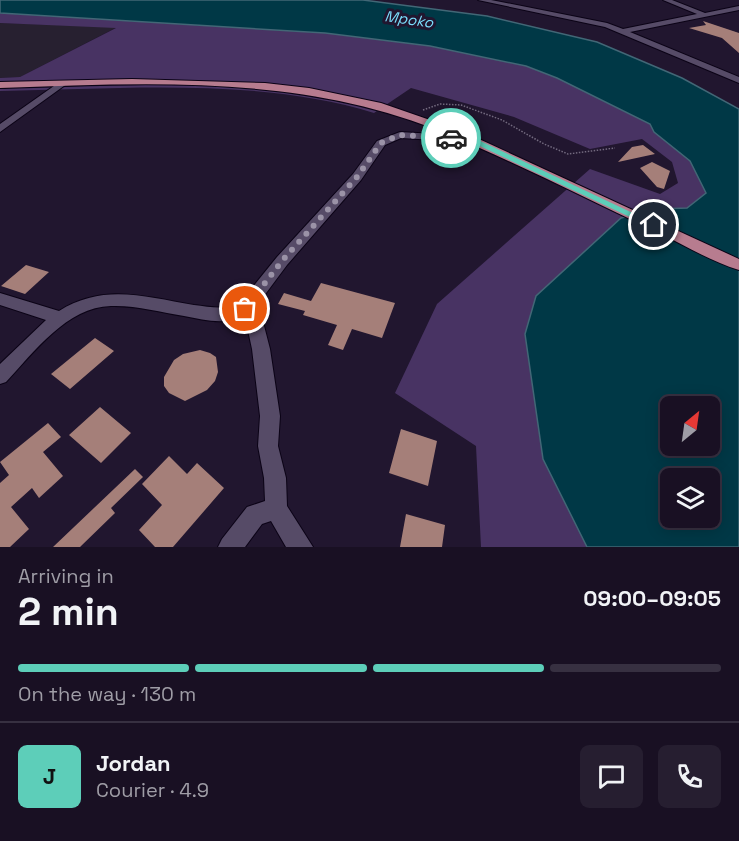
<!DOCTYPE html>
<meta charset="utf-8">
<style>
:root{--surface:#191023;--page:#261e30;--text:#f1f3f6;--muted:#9f9da6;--line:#373041;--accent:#5dceb9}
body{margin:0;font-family:"Space Grotesk",sans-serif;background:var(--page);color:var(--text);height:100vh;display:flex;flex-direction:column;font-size:22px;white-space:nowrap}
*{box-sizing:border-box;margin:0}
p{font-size:20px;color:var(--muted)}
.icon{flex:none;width:33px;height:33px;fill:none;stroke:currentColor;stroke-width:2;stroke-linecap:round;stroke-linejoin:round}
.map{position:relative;height:547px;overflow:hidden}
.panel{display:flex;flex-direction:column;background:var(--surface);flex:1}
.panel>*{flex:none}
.needle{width:39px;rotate:29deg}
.fabs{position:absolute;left:660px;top:396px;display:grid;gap:12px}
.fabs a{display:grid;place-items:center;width:60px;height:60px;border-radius:9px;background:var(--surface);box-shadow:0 3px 15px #0003,0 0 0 2px var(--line);font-size:30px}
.pin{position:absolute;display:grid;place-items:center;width:51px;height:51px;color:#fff;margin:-26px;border:3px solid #fff;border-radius:50%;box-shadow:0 2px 6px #0007}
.courier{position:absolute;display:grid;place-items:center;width:60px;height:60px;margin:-30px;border:4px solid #5dceb9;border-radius:50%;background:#fff;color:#222;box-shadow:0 2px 8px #0007}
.summary em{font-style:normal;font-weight:600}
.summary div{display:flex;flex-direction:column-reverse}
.summary{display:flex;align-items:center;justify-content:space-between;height:102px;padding:0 18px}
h1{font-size:39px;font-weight:600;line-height:45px}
.bar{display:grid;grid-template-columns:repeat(4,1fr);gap:9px 6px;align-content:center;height:72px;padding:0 18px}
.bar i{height:8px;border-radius:4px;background:var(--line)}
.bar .on{background:var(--accent)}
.bar p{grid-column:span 4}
.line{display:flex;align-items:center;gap:15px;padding:0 18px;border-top:2px solid var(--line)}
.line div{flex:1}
.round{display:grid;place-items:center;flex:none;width:63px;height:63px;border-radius:9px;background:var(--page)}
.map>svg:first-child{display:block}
</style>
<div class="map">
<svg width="739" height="547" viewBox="0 0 739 547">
<rect width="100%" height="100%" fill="#21162f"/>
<!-- industrial -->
<path fill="#272030" d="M 0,23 L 117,27 L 20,77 L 0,78 Z"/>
<!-- green -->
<path fill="#483363" d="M 0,13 L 325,33 L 430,46 L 526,66 L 557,78 L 650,124 L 654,132 L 690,161 L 706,193 L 687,208 L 655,209 L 566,270 L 536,296 L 543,459 L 587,547 L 481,547 L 476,446 L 395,393 L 437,304 L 590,169 L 660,194 L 678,183 L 672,162 L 642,139 L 590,149 L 514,117 L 411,88 L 374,113 C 260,77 119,89 0,91 L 0,78 L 20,77 L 116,28 L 0,23 Z"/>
<!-- water -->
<path fill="#003846" stroke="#426776" stroke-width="1.5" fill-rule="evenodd" d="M 0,0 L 363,0 L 487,16 L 597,42 L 682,78 L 739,109 L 739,547 L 587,547 L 543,459 L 525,334 L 536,296 L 621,218 L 655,209 L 687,208 L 706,193 L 690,161 L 654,132 L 650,124 L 557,78 L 526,66 L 430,46 L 325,33 L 0,13 ZM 670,406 L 710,406 L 710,446 L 670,446 ZM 670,478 L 710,478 L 710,518 L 670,518 Z"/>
<!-- building -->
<path fill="#a57f79" d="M 703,21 L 739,33 L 739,53 L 722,38 L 689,28 L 706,25 Z
M 643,145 L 655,154 L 618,162 L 632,147 Z
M 652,162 L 670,171 L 664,189 L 657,187 L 640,168 Z
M 26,265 L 49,272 L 25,294 L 1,286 Z
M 321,283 L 395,303 L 382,338 L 352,329 L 343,350 L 328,345 L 337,325 L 303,315 L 305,311 L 278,304 L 284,293 L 311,301 Z
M 95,338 L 114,351 L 70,389 L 51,374 Z
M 200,350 L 210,353 L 216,357 L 218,372 L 215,381 L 207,390 L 185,401 L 169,393 L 164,386 L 164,377 L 174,360 L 183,354 Z
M 100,407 L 131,433 L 101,463 L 69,435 Z
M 48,423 L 61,437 L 43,452 L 63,476 L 39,498 L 32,488 L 11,507 L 29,529 L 10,547 L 0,547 L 0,483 L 9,475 L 0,462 Z
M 401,429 L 437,441 L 428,486 L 389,473 Z
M 169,456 L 187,474 L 197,463 L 224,488 L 173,547 L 155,547 L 139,530 L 162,505 L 142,484 Z
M 135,469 L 143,477 L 111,508 L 115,513 L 80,547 L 53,547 Z
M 406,514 L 445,525 L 442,547 L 400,547 Z"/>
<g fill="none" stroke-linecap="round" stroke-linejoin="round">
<defs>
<path id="minor" d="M 478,0 L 491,0 L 607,23 L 623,29 L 697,14 L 663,0 L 672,0 L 705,13 L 739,6 L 739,10 L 630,32 L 739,77 L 739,83 L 605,27 Z
M 61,81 L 68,83 L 0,132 L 0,124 Z
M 400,132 L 470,136 L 475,139 L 470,142 L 401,138 L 385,145 L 361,180 L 287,265 L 255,308 L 262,318 L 270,349 L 280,416 L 278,446 L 286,478 L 287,506 L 313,547 L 286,547 L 271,521 L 262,524 L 245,547 L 218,547 L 222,539 L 247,507 L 265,501 L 264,478 L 258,446 L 260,416 L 252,349 L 246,321 L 242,317 C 223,325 204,320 184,316 C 160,312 135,305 111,306 C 67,307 34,352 6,382 L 0,384 L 0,364 L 46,320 L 0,305 L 0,293 L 59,311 C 104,283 145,297 194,305 C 210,307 224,310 239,304 L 277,257 L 353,174 L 377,141 Z"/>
<path id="primary" d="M 132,79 L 265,83 L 309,88 L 381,103 L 430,120 L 479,139 L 739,259 L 739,270 C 709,261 681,243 653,230 C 585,198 517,163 447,134 C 304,74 152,83 0,88 L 0,82 Z"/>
</defs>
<!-- minor casing -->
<use href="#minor" stroke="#0b0316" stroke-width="2"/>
<!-- primary casing -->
<use href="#primary" stroke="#0b0316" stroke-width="2"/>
<!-- path -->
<path stroke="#736a7f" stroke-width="1.5" stroke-dasharray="1.5 1.5" stroke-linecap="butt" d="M 423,110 L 440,104 L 461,105 L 502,120 L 544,144 L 568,154 L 615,148"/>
<!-- minor -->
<use href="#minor" fill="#564b67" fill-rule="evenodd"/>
<!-- primary -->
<use href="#primary" fill="#b77c8f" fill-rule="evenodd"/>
</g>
<!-- route -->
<path fill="#5dceb9" d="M 448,136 L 472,137 L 658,225 L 651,227 L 469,141 L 451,140 Z"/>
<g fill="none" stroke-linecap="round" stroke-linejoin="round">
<!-- done -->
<path stroke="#9b93a7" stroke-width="6" stroke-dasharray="0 10.8" d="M 245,309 L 282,261 L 357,177 L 381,143 L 400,135 L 451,138"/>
</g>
<g text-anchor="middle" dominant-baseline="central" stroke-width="6" stroke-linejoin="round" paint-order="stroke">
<!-- far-water labels -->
<g font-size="15" font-style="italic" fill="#7adefc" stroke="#21162f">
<text transform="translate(409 19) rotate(8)">Mpoko</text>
</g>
</g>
</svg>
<div class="fabs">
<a><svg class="needle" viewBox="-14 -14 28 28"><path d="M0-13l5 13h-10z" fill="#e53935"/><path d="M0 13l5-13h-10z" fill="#9f9da6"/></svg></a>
<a><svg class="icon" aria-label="layers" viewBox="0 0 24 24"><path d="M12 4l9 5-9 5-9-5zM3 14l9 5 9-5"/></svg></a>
</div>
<div class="pin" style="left:245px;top:309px;background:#ea580c"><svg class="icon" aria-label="bag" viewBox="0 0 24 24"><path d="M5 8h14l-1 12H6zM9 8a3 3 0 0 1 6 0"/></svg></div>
<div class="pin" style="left:654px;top:225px;background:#1f2937"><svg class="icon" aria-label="home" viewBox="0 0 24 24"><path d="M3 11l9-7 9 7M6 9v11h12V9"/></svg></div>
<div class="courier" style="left:451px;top:138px"><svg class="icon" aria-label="car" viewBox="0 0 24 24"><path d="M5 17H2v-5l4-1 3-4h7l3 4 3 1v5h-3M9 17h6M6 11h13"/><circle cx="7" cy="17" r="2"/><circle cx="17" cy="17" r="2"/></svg></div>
</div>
<section class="panel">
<div class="summary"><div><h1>2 min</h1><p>Arriving in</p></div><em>09:00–09:05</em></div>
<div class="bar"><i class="on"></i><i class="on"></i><i class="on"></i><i></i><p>On the way · 130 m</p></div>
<div class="line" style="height:108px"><b class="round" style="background:var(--accent);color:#111">J</b><div><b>Jordan</b><p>Courier · 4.9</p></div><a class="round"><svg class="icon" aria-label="chat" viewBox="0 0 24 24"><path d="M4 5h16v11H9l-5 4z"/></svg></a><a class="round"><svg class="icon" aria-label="phone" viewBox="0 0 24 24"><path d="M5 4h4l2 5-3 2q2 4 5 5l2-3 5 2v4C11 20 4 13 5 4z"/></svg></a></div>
</section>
